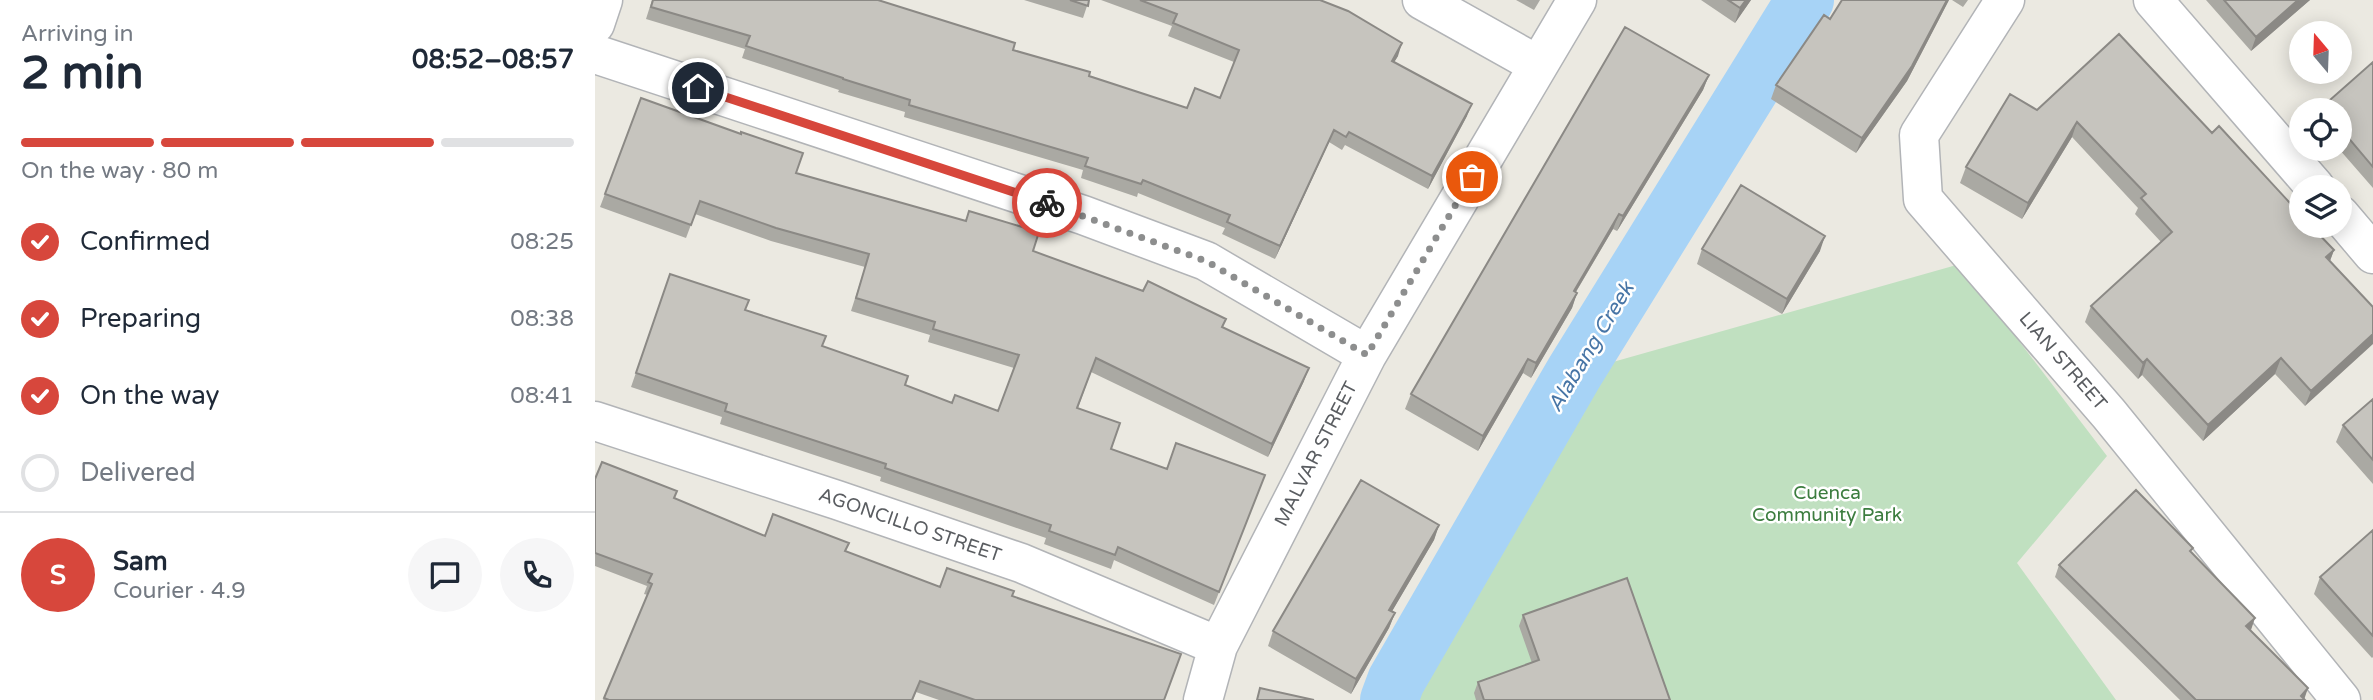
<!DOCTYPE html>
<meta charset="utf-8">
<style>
:root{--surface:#fff;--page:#f6f6f7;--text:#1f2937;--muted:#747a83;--line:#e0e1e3;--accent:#d7473c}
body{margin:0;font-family:"Varela Round",sans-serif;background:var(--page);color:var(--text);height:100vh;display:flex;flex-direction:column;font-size:26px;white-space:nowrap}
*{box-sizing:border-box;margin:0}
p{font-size:23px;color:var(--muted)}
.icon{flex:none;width:38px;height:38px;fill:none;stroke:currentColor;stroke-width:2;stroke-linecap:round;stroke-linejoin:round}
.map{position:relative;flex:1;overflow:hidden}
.side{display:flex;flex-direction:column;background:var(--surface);width:595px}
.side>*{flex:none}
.needle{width:46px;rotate:341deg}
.buttons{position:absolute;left:1694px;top:21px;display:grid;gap:14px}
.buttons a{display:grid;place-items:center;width:63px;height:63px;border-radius:50%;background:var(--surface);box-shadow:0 4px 18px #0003;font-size:35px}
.pin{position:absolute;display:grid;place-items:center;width:60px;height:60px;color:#fff;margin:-30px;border:4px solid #fff;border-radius:50%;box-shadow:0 2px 7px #0007}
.courier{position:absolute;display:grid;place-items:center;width:70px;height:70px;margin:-35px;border:5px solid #d7473c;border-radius:50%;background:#fff;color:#222;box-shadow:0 2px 9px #0007}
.headline em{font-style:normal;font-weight:700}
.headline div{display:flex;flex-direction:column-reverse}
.headline{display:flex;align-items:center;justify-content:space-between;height:119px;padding:0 21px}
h1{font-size:46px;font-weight:700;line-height:52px}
.bar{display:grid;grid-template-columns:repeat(4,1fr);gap:10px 7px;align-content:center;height:84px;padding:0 21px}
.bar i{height:9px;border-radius:5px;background:var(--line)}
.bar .active{background:var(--accent)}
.bar p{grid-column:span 4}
.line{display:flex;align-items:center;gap:18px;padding:0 21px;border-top:2px solid var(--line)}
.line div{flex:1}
.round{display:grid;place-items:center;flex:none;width:74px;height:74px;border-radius:37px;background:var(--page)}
ol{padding:0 21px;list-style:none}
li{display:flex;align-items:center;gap:21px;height:77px}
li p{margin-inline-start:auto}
li .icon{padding:7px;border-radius:50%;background:var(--accent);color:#fff;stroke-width:4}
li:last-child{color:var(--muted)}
li i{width:38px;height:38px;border:4px solid var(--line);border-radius:50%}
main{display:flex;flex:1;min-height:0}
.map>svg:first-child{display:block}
</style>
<main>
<section class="side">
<div class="headline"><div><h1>2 min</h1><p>Arriving in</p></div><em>08:52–08:57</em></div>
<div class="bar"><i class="active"></i><i class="active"></i><i class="active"></i><i></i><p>On the way · 80 m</p></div>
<ol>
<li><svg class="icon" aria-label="check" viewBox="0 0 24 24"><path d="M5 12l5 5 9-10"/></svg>Confirmed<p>08:25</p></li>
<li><svg class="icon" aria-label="check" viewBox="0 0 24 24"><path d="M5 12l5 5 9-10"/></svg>Preparing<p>08:38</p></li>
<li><svg class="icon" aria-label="check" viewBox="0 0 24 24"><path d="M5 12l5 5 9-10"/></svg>On the way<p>08:41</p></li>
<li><i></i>Delivered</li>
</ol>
<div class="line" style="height:126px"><b class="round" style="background:var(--accent);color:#fff">S</b><div><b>Sam</b><p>Courier · 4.9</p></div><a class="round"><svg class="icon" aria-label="chat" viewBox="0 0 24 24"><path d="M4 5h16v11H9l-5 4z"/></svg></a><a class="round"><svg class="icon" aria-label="phone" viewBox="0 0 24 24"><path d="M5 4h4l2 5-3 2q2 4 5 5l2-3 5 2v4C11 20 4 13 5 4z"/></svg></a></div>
</section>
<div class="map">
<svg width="1778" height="700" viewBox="0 0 1778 700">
<rect width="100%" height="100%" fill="#ebe9e1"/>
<!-- green -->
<path fill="#c0e0c0" d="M 1365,264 L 1512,456 L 1422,563 L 1521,700 L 809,700 L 979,373 Z"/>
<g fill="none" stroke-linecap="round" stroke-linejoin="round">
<!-- river -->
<path stroke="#a7d3f6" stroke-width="58" d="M 794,700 L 801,681 L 979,373 L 1210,0"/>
<defs>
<path id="minor" d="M 827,0 L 943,65
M 1410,0 L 1324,135 L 1328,199 L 1514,414 L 1746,700
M 1558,0 L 1720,187
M 0,24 L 8,0
M 0,54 L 488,215 L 611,261 L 772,355
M 1745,215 L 1778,254
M 0,421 L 242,500 L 426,563 L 623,646
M 608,700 L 623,646 L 772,355 L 982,0"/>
</defs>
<!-- minor casing -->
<use href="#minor" stroke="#b2b4b7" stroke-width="41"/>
<!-- minor -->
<use href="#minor" stroke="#fff" stroke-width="38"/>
</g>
<!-- wall -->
<path fill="#aaa9a3" d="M 57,0 L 283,0 L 418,50 L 494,76 L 592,108 L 625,98 L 639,62 L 573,36 L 577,26 L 506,0 L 725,0 L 803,56 L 799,62 L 872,116 L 833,189 L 750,145 L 747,150 L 734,142 L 680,259 L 627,234 L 630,228 L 543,193 L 542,197 L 486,178 L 488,170 L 309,117 L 310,112 L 243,92 L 244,90 L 147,58 L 150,49 L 51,19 Z
M 429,0 L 494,0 L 488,18 Z
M 921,0 L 945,0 L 939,10 Z
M 1106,0 L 1156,0 L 1140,23 Z
M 1247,0 L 1354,0 L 1312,81 L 1261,153 L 1176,99 L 1181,85 L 1235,19 Z
M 1357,0 L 1373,0 L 1368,7 Z
M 1611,0 L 1715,0 L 1656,51 Z
M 1778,62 L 1778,188 L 1744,149 L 1745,110 L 1726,110 L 1727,107 Z
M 1114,75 L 1108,90 L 1022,231 L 1018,229 L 981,292 L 982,293 L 977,308 L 936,378 L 928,373 L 883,451 L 810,409 L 816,394 Z
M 46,98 L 201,173 L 438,251 L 628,328 L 709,381 L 673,457 L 496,372 L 483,408 L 516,449 L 572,469 L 670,475 L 619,605 L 519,560 L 516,569 L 449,544 L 451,538 L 285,481 L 286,477 L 125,424 L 127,417 L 36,387 L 75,274 L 310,385 L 357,403 L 403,411 L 419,368 L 333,342 L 335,335 L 256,311 L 270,267 L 176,241 L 100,214 L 91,238 L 5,207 Z
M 1442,110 L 1617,133 L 1739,250 L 1735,261 L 1778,307 L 1710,406 L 1680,374 L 1608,441 L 1547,375 L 1543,379 L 1490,322 L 1496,306 L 1566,242 L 1540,214 L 1543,208 L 1477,137 L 1427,219 L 1365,183 L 1371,167 Z
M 1107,249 L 1225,251 L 1187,314 L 1102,264 Z
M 1778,399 L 1778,484 L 1741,442 L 1748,425 Z
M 0,479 L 79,498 L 170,536 L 250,551 L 345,587 L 417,596 L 569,700 L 344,700 L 321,692 L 318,700 L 8,700 L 53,595 L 49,594 L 52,586 L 0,566 Z
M 844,525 L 839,540 L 797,611 L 800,613 L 794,628 L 756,694 L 673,646 L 678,631 Z
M 1778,530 L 1778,657 L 1777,658 L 1719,594 L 1725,577 Z
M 1596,553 L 1655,630 L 1710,700 L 1585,700 L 1460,577 L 1464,565 Z
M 928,615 L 1075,700 L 881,700 L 879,693 L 883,682 L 937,663 L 924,626 Z"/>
<!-- shaded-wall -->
<path fill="#8b8985" d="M 1151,0 L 1156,0 L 1140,23 L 1145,8 Z
M 1352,0 L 1354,0 L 1312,81 L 1261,153 L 1267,138 Z
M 1703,0 L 1715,0 L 1656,51 L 1661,37 Z
M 807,43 L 803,56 L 792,74 L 797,61 Z
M 1114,75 L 1108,90 L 1022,231 L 1028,216 Z
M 877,104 L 872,116 L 833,189 L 837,176 Z
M 1482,122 L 1477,137 L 1427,219 L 1433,203 Z
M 739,130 L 734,142 L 680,259 L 685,246 Z
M 1024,214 L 1018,229 L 973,305 L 979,291 Z
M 1230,236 L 1225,251 L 1187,314 L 1192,299 Z
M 1739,250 L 1733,266 L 1731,257 Z
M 982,293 L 977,308 L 936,378 L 941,363 Z
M 1778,334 L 1778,344 L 1710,406 L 1716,391 Z
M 1686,358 L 1680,374 L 1608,441 L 1613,425 Z
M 933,359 L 928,373 L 883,451 L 888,436 Z
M 1552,359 L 1547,375 L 1543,379 L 1548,363 Z
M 714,368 L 709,381 L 673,457 L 677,444 Z
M 844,525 L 839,540 L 789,625 L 794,610 Z
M 800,613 L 794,628 L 756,694 L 761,679 Z
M 1660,618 L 1656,630 L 1651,626 Z
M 1713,688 L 1709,700 L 1706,696 Z"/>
<!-- building -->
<path fill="#c6c4be" stroke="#8b8985" stroke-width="2" d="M 58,0 L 283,0 L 420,43 L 418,50 L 495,72 L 494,76 L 592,108 L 600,88 L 625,98 L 644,50 L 578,23 L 582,14 L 545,0 L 725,0 L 753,11 L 807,43 L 797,61 L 877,104 L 837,176 L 754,132 L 751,137 L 739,130 L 685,246 L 632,222 L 635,215 L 548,180 L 546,184 L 490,166 L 493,158 L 314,105 L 315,100 L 248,79 L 248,78 L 151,46 L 155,36 L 56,7 Z
M 475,0 L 494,0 L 493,6 Z
M 1133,0 L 1151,0 L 1145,8 Z
M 1247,0 L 1352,0 L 1317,66 L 1267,138 L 1181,85 L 1229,15 L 1235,19 Z
M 1629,0 L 1703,0 L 1661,37 Z
M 1030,27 L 1114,75 L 1028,216 L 1024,214 L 979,291 L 982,293 L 941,363 L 933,359 L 888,436 L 816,394 Z
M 1524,34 L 1617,133 L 1624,126 L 1706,215 L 1706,226 L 1716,226 L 1739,250 L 1731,257 L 1778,307 L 1778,334 L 1716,391 L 1686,358 L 1613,425 L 1552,359 L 1548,363 L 1496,306 L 1577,232 L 1546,198 L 1551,194 L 1482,122 L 1433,203 L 1371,167 L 1415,94 L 1442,110 Z
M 1778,62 L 1778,167 L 1745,128 L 1745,110 L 1730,110 L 1727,107 Z
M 46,98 L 146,134 L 146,132 L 208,153 L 201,173 L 371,221 L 374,211 L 444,232 L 438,251 L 548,291 L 553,281 L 631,319 L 627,327 L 714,368 L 677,444 L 501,358 L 482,408 L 525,423 L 516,449 L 572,469 L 581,443 L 670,475 L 624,592 L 523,547 L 520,555 L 454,531 L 456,525 L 290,468 L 291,464 L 130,411 L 132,404 L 41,373 L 75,274 L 154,300 L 150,310 L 231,336 L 227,346 L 313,376 L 310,385 L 357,403 L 360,395 L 403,411 L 424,355 L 338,329 L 340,322 L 261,298 L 274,254 L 181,228 L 105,201 L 96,225 L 10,194 Z
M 1146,185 L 1230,236 L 1192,299 L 1107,249 Z
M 1778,399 L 1778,460 L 1748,425 Z
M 7,462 L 82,491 L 79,498 L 170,536 L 178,514 L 254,543 L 250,551 L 345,587 L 352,568 L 419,591 L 417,596 L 586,654 L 569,700 L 380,700 L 325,681 L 317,700 L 14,700 L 9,698 L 57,584 L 53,582 L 57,574 L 0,553 L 0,479 Z
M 766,480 L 844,525 L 794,610 L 800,613 L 761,679 L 678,631 Z
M 1541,490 L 1598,548 L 1595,551 L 1660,618 L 1651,626 L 1713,688 L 1706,696 L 1710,700 L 1601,700 L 1464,565 Z
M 1778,530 L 1778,636 L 1725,577 Z
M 1032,578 L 1075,700 L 889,700 L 883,682 L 944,660 L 928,615 Z
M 665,688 L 719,700 L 662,700 Z"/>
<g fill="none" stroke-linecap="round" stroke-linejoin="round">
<!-- done -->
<path stroke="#8d8e8e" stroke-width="7" stroke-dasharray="0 12.6" d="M 452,203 L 611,261 L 772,355 L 877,177"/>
<!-- route -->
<path stroke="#d7473c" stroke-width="9" d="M 103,88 L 452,203"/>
</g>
<g text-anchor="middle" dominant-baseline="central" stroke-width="5" stroke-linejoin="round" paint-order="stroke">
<!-- street labels -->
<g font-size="19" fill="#5a5d61" stroke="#fff">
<text transform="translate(1468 361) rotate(49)">LIAN STREET</text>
<text transform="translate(721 454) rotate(-63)">MALVAR STREET</text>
<text transform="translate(315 525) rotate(19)">AGONCILLO STREET</text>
</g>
<!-- park labels -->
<g font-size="19" fill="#3c7d3f" stroke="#fff">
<text x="1232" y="493">Cuenca<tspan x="1232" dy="22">Community Park</tspan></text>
</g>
<!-- water labels -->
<g font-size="21" font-style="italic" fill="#4775a6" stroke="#fff">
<text transform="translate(996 347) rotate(-59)">Alabang Creek</text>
</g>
</g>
</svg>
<div class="buttons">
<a><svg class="needle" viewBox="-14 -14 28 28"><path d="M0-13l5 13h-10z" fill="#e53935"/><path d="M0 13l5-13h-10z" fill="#747a83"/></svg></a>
<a><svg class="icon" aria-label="locate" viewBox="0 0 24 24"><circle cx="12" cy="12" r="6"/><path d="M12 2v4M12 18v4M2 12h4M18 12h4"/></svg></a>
<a><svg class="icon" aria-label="layers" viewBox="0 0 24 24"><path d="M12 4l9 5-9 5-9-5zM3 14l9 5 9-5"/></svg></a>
</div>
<div class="pin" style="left:877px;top:177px;background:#ea580c"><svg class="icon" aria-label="bag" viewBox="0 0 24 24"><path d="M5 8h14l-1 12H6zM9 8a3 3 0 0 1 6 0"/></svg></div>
<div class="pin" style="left:103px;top:88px;background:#1f2937"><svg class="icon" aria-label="home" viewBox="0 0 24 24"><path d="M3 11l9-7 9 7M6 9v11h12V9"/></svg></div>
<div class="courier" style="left:452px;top:203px"><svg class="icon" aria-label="bike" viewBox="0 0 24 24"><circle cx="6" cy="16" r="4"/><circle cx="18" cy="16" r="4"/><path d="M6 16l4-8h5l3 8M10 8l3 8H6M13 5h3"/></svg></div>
</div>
</main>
